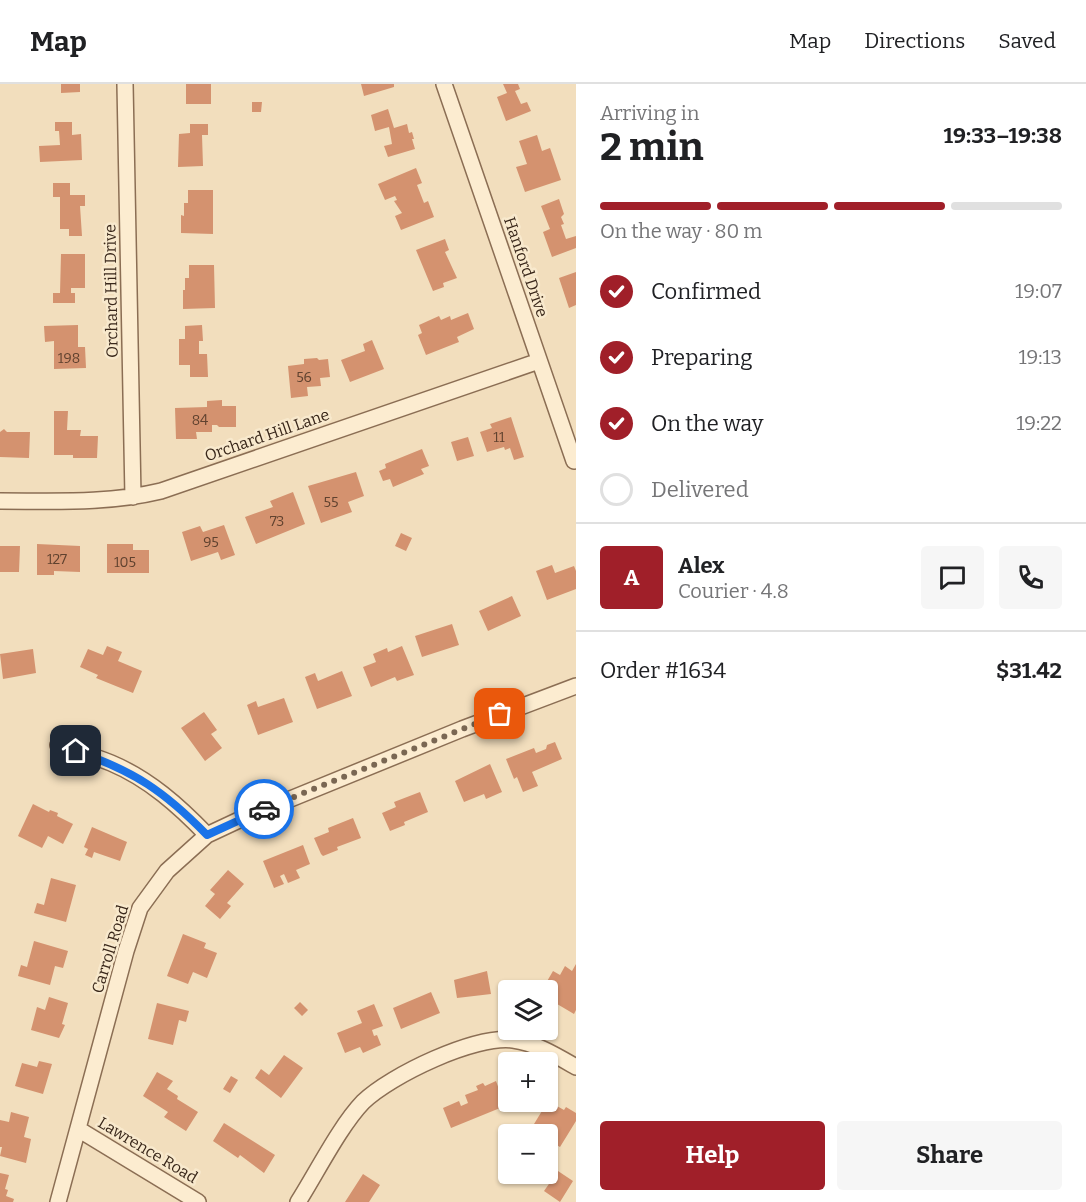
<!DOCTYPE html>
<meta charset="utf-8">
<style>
:root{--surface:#fff;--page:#f6f6f6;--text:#202124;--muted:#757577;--line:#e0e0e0;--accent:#a01f29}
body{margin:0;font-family:Bitter,serif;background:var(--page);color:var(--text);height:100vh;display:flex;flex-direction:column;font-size:22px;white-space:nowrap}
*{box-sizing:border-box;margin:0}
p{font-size:20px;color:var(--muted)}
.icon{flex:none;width:33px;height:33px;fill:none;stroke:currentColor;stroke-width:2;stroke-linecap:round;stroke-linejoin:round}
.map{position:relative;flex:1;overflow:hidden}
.panel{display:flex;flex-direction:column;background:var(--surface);width:510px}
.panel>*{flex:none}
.fabs{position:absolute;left:498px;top:896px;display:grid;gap:12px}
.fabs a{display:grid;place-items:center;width:60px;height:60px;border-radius:6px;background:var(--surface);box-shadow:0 2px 4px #0004;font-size:30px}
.pin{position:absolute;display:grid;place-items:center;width:51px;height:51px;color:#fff;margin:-26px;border-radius:12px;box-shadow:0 3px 9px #0006}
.courier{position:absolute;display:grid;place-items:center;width:60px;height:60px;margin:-30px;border:4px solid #1a73e8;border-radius:50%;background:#fff;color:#222;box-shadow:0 2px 8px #0007}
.head em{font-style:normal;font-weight:700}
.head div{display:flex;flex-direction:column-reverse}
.head{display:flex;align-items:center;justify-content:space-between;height:102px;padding:0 24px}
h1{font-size:39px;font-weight:700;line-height:45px}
.bar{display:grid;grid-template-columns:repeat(4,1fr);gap:9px 6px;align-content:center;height:72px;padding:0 24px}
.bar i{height:8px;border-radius:4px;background:var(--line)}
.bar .on{background:var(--accent)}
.bar p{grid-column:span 4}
.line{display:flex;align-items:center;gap:15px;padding:0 24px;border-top:2px solid var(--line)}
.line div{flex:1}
.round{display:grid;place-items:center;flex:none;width:63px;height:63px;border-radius:6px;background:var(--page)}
ol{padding:0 24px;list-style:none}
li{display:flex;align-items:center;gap:18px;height:66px}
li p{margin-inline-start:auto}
li .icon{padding:6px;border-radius:50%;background:var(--accent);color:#fff;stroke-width:4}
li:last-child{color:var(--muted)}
li i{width:33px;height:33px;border:3px solid var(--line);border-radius:50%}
.button{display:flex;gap:12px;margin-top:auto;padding:12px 24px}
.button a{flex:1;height:69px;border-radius:6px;background:var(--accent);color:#fff;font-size:24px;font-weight:700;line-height:69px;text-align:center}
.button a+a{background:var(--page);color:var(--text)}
header{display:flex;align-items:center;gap:36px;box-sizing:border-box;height:84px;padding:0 30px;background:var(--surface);border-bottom:2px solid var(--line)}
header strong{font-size:28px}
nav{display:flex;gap:33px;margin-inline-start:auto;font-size:21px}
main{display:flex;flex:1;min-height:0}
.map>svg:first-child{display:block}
</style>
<header>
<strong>Map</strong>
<nav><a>Map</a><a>Directions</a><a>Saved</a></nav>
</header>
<main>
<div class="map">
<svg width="576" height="1118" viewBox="0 0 576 1118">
<rect width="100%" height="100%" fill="#f2debd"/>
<!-- building -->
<path fill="#d4926f" d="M 61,0 L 80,0 L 80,8 L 61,9 Z
M 186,0 L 211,0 L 211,20 L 186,20 Z
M 361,0 L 394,0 L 394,3 L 364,12 Z
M 503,0 L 518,0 L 520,5 L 515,7 L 521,20 L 527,18 L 531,27 L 506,37 L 497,13 L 507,9 Z
M 252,18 L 262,18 L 261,28 L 252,28 Z
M 388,25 L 394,44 L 407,40 L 409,49 L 412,48 L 414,55 L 412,55 L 415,65 L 388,73 L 384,62 L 392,60 L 389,43 L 375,47 L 371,31 Z
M 55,38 L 72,38 L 72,51 L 81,50 L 82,76 L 40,78 L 39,62 L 60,61 L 59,47 L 55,47 Z
M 190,40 L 208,40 L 208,51 L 202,51 L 203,82 L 178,83 L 179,50 L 190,49 Z
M 537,51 L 542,67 L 550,64 L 561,96 L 525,108 L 516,83 L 527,80 L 519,57 Z
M 416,84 L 422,99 L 417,101 L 424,119 L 428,117 L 434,133 L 401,146 L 395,132 L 402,129 L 394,117 L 397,116 L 395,112 L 385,116 L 378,100 Z
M 53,99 L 70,99 L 70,111 L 85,111 L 85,122 L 80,122 L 82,152 L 69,152 L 69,145 L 60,145 L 60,113 L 53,113 Z
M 188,106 L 213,106 L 213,150 L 181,149 L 181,131 L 184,132 L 184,119 L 188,119 Z
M 559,115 L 564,130 L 561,133 L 564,140 L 561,141 L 566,155 L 576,152 L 576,164 L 552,173 L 543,148 L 550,145 L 541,122 Z
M 445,155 L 449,166 L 445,168 L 457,194 L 443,199 L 444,203 L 433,207 L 416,166 Z
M 61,170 L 85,170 L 85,204 L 71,204 L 71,209 L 75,209 L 75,219 L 53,219 L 53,209 L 60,209 Z
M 189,181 L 214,181 L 215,224 L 183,225 L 183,206 L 185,206 L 185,194 L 189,194 Z
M 576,188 L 576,221 L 569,224 L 559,194 Z
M 468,229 L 474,245 L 457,253 L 459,258 L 426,271 L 418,251 L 422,249 L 419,241 L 439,232 L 441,236 L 450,232 L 451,236 Z
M 78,241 L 78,263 L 85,263 L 86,284 L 54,285 L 54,257 L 45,258 L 44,242 Z
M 202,241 L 203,257 L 199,257 L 199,270 L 207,270 L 208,293 L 190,293 L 190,281 L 179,281 L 179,255 L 185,255 L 185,242 Z
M 372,256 L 384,285 L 350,298 L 341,276 L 365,267 L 363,260 Z
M 317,274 L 319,276 L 328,275 L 330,293 L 320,294 L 321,302 L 307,303 L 308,312 L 291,314 L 288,282 L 304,280 L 304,275 Z
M 222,316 L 222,322 L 236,322 L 236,343 L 219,343 L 217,341 L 212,341 L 212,348 L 196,348 L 197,355 L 176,355 L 175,324 L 207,323 L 207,317 Z
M 54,327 L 68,327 L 67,346 L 81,346 L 80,352 L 98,352 L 97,374 L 73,374 L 73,371 L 54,371 Z
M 511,333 L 524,373 L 514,376 L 510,364 L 505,366 L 504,363 L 487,368 L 480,348 L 492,344 L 490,340 Z
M 4,345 L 7,348 L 30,348 L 29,374 L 0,373 L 0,348 Z
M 468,353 L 474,372 L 457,377 L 451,358 Z
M 422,365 L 429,382 L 421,385 L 424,390 L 393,403 L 390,395 L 383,397 L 379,387 L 386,384 L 385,380 Z
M 356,388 L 364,412 L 348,418 L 352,428 L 321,439 L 308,402 Z
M 293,408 L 305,440 L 256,460 L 245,433 L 273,423 L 270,417 Z
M 224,441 L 235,471 L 221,476 L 218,468 L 191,477 L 182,448 L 200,442 L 203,448 Z
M 401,449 L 412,454 L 406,467 L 395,462 Z
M 37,460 L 80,462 L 80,488 L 54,487 L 54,491 L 37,491 Z
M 107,460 L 133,460 L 133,466 L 149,466 L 149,489 L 107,489 Z
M 0,462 L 20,462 L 19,488 L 0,488 Z
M 552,481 L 555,489 L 574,482 L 576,487 L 576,505 L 547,516 L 536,487 Z
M 512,512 L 521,532 L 488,547 L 479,527 Z
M 452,540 L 459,561 L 422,573 L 415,552 Z
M 107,562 L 122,568 L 118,577 L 142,587 L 133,609 L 96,594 L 98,591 L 80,583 L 88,565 L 103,571 Z
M 402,562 L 414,591 L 397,597 L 395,593 L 371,603 L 363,583 L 376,578 L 373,570 L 387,564 L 388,568 Z
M 33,565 L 36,589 L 3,595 L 0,570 Z
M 342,587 L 352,612 L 317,625 L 305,593 L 315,589 L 318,597 Z
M 284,614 L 293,638 L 258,651 L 247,621 L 256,617 L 258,623 Z
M 204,628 L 217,646 L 211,650 L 222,664 L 205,677 L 181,644 Z
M 555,658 L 562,675 L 532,688 L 538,702 L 523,708 L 517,693 L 514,695 L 506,675 L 534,664 L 536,669 L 546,665 L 547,661 Z
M 490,680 L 502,708 L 486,715 L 484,710 L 464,718 L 455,697 Z
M 420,708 L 428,728 L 404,738 L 405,741 L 390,747 L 382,729 L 396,723 L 394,718 Z
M 33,720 L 49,728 L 50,726 L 58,729 L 57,732 L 73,740 L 63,760 L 48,752 L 42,764 L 18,752 Z
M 353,734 L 361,754 L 337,763 L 338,766 L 323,772 L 321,770 L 314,754 L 329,748 L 328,744 Z
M 92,743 L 127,758 L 120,777 L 94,768 L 92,774 L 85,771 L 88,765 L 84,763 Z
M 303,761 L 310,780 L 296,786 L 300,794 L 288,799 L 284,790 L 280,792 L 284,800 L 274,804 L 263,777 Z
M 228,786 L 244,800 L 227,819 L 231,822 L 220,835 L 205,822 L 215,810 L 210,806 Z
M 51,794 L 76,801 L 66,838 L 34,829 L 37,819 L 44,821 Z
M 183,850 L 206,859 L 204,864 L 217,869 L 207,894 L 193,888 L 188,900 L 167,892 Z
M 34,857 L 68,867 L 63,884 L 55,882 L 50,901 L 18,892 L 21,881 L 27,883 Z
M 576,880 L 576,926 L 574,930 L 552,917 L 554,914 L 548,910 L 548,906 L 542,906 L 553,887 L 560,891 L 565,882 L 572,887 Z
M 487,887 L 491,910 L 457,914 L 454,896 Z
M 431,908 L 440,929 L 401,945 L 393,924 Z
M 49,913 L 68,919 L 62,940 L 65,941 L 59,954 L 31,946 L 37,923 L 45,926 Z
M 300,918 L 308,926 L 302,932 L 294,924 Z
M 157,919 L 189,927 L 186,938 L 179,936 L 173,961 L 148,955 Z
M 374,920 L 383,942 L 372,946 L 374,952 L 377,951 L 381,961 L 363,969 L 360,963 L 345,969 L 337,949 L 362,939 L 357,927 Z
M 284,971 L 303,984 L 281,1014 L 255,994 L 261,985 L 269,991 Z
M 39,977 L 52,980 L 43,1010 L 15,1002 L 22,979 L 37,983 Z
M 157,988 L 173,997 L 167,1005 L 178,1012 L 177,1015 L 198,1028 L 186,1047 L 164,1033 L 168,1028 L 143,1012 Z
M 231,992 L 238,996 L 230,1009 L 223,1005 Z
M 496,997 L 505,1022 L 451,1044 L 443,1024 L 459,1017 L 461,1022 L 468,1019 L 465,1011 L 478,1006 L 476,1002 L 483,999 L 485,1002 Z
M 548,1017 L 564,1026 L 566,1023 L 576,1029 L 576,1037 L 560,1063 L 548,1056 L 548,1050 L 538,1050 L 531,1045 Z
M 11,1028 L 29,1033 L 24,1053 L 31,1055 L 26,1079 L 0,1072 L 2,1063 L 0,1063 L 0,1036 L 9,1038 Z
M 224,1039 L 275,1071 L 264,1089 L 240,1071 L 238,1074 L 213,1057 Z
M 558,1087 L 573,1097 L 560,1118 L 544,1107 Z
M 0,1089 L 9,1091 L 5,1105 L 8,1106 L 6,1112 L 14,1115 L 13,1118 L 0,1118 Z
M 363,1090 L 380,1101 L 369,1118 L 345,1118 Z"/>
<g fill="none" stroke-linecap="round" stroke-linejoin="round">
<defs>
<path id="minor" d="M 125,0 L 133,413
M 444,0 L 574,377
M 0,417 C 55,417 107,420 161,407 L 539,277
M 58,661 C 76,667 94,672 111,679 C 149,695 179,722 207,751
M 78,1045 L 198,1118
M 58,1118 L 126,867 L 140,824 L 167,787 L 207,751 L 239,736 L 462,645 L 576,602
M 298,1118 C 317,1088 340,1042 363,1018 C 391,991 475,951 513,956 C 536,959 557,972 576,983"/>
</defs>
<!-- minor casing -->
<use href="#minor" stroke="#8b6e54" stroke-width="18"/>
<!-- minor -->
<use href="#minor" stroke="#fcecd0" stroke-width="15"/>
</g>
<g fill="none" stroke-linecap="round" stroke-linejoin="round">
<!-- done -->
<path stroke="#7a6753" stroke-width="6" stroke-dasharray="0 10.8" d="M 264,725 L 500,630"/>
<!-- route -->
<path stroke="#1a73e8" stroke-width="8" d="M 76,667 C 134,687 164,707 207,751 L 264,725"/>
</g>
<g text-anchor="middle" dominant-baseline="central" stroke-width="5" stroke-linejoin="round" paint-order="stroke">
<!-- number labels -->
<g font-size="14" fill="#60422f">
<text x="69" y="274">198</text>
<text x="304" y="293">56</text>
<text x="200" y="336">84</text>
<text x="499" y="353">11</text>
<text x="331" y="418">55</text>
<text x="277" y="437">73</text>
<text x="211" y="458">95</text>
<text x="57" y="475">127</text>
<text x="125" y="478">105</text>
</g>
<!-- street labels -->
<g font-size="16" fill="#39271a" stroke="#f8e9cd">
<text transform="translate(526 183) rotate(71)">Hanford Drive</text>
<text transform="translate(111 207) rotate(-91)">Orchard Hill Drive</text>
<text transform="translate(267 351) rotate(-19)">Orchard Hill Lane</text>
<text transform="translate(110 865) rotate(-73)">Carroll Road</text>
<text transform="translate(148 1066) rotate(31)">Lawrence Road</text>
</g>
</g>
</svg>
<div class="fabs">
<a><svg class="icon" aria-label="layers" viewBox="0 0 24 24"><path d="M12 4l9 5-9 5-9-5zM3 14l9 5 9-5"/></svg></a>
<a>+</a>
<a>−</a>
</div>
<div class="pin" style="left:500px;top:630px;background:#ea580c"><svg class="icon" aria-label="bag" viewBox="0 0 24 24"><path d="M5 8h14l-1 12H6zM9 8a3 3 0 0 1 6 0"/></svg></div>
<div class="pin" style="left:76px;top:667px;background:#1f2937"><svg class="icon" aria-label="home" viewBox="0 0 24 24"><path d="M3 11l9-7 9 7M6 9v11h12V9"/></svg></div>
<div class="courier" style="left:264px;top:725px"><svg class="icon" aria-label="car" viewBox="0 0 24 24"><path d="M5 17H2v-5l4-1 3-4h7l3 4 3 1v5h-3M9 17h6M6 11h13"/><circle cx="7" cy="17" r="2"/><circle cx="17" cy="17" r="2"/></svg></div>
</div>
<section class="panel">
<div class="head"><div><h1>2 min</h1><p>Arriving in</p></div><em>19:33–19:38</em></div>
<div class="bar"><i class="on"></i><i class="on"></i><i class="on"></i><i></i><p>On the way · 80 m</p></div>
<ol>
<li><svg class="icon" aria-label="check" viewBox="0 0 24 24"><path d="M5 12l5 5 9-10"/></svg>Confirmed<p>19:07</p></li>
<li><svg class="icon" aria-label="check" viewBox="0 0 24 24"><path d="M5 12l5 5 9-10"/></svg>Preparing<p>19:13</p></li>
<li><svg class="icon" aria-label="check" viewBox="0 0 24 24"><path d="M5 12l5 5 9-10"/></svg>On the way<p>19:22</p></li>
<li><i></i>Delivered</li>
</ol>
<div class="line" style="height:108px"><b class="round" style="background:var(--accent);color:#fff">A</b><div><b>Alex</b><p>Courier · 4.8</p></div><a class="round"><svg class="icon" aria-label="chat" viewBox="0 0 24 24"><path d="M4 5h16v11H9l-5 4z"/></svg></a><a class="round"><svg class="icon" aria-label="phone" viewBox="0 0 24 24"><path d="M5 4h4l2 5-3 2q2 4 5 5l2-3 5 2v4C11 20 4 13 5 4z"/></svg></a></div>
<div class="line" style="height:78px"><div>Order #1634</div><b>$31.42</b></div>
<div class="button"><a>Help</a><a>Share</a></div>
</section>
</main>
